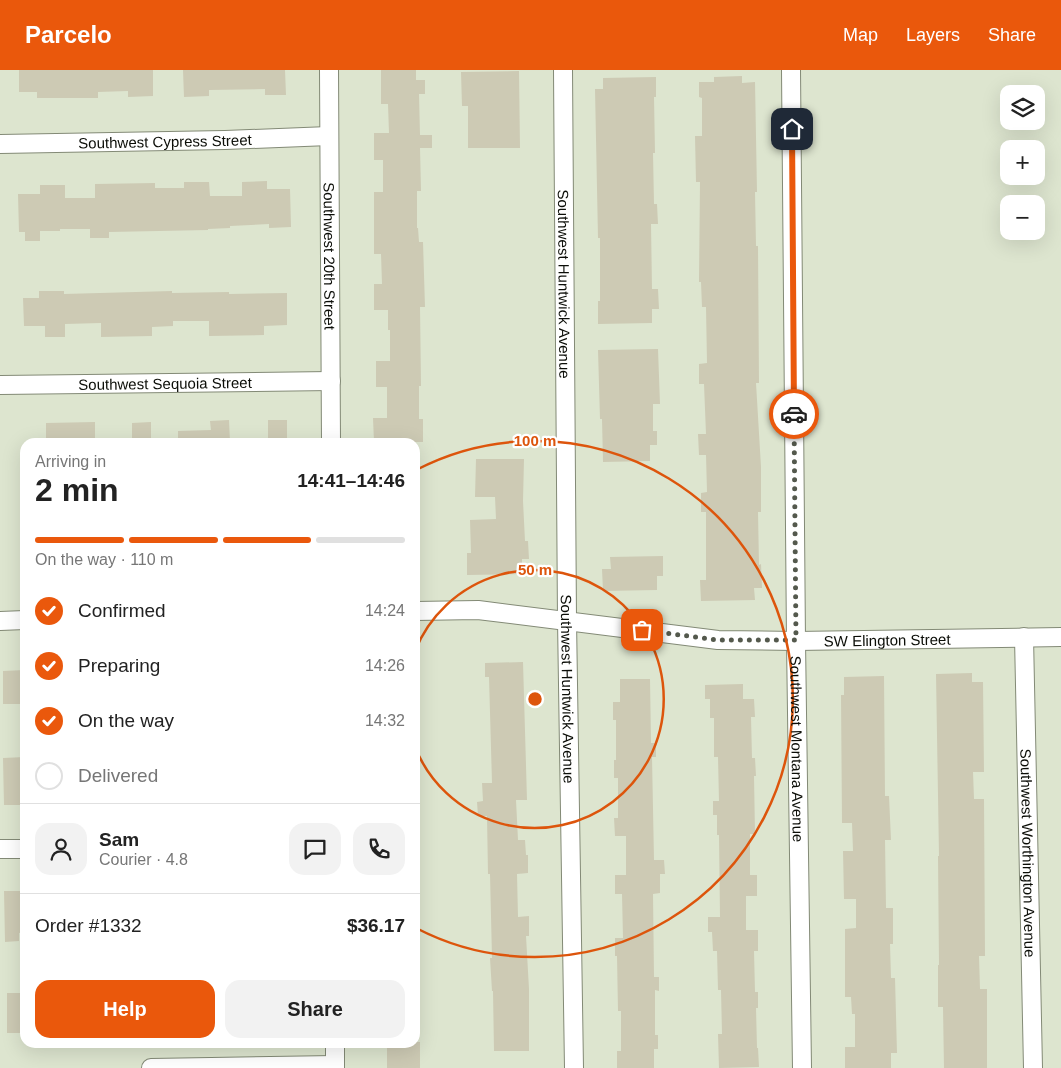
<!DOCTYPE html>
<meta charset="utf-8">
<style>
:root{--surface:#fff;--page:#f2f2f2;--text:#222;--muted:#767676;--line:#e0e0e0;--accent:#ea580c}
body{margin:0;font-family:Helvetica,sans-serif;background:var(--page);color:var(--text);height:100vh;display:flex;flex-direction:column;font-size:19px;white-space:nowrap}
*{box-sizing:border-box;margin:0}
p{font-size:16px;color:var(--muted)}
.icon{flex:none;width:28px;height:28px;fill:none;stroke:currentColor;stroke-width:2;stroke-linecap:round;stroke-linejoin:round}
.map{position:relative;flex:1;overflow:hidden}
.sheet{position:absolute;left:20px;top:368px;width:400px;height:610px;display:flex;flex-direction:column;background:var(--surface);border-radius:15px;box-shadow:0 5px 20px #0002}
.sheet>*{flex:none}
.tools{position:absolute;left:1000px;top:15px;display:grid;gap:10px}
.tools a{display:grid;place-items:center;width:45px;height:45px;border-radius:10px;background:var(--surface);box-shadow:0 5px 20px #0002;font-size:25px}
.pin{position:absolute;display:grid;place-items:center;width:42px;height:42px;color:#fff;margin:-21px;border-radius:10px;box-shadow:0 2px 8px #0006}
.courier{position:absolute;display:grid;place-items:center;width:50px;height:50px;margin:-25px;border:4px solid #ea580c;border-radius:50%;background:#fff;color:#222;box-shadow:0 1px 6px #0007}
.headline em{font-style:normal;font-weight:600}
.headline div{display:flex;flex-direction:column-reverse}
.headline{display:flex;align-items:center;justify-content:space-between;height:85px;padding:0 15px}
h1{font-size:32px;font-weight:600;line-height:38px}
.bar{display:grid;grid-template-columns:repeat(4,1fr);gap:8px 5px;align-content:center;height:60px;padding:0 15px}
.bar i{height:6px;border-radius:4px;background:var(--line)}
.bar .current{background:var(--accent)}
.bar p{grid-column:span 4}
.line{display:flex;align-items:center;gap:12px;padding:0 15px;border-top:1px solid var(--line)}
.line div{flex:1}
.round{display:grid;place-items:center;flex:none;width:52px;height:52px;border-radius:15px;background:var(--page)}
ol{padding:0 15px;list-style:none}
li{display:flex;align-items:center;gap:15px;height:55px}
li p{margin-inline-start:auto}
li .icon{padding:5px;border-radius:50%;background:var(--accent);color:#fff;stroke-width:4}
li:last-child{color:var(--muted)}
li i{width:28px;height:28px;border:2px solid var(--line);border-radius:50%}
.primary-button{display:flex;gap:10px;margin-top:auto;padding:10px 15px}
.primary-button a{flex:1;height:58px;border-radius:15px;background:var(--accent);color:#fff;font-size:20px;font-weight:600;line-height:58px;text-align:center}
.primary-button a+a{background:var(--page);color:var(--text)}
header{display:flex;align-items:center;gap:30px;box-sizing:border-box;height:70px;padding:0 25px;background:var(--accent);color:#fff}
header strong{font-size:24px}
nav{display:flex;gap:28px;margin-inline-start:auto;font-size:18px}
.map>svg:first-child{display:block}
</style>
<header>
<strong>Parcelo</strong>
<nav><a>Map</a><a>Layers</a><a>Share</a></nav>
</header>
<div class="map">
<svg width="1061" height="998" viewBox="0 0 1061 998">
<rect width="100%" height="100%" fill="#dde5cf"/>
<!-- building -->
<path fill="#cdcab4" d="M 19,0 L 153,0 L 153,26 L 128,27 L 128,21 L 98,22 L 98,28 L 37,28 L 37,22 L 19,22 Z
M 183,0 L 285,0 L 286,25 L 265,25 L 265,19 L 209,20 L 209,26 L 184,27 Z
M 381,0 L 416,0 L 416,10 L 425,10 L 425,24 L 419,24 L 420,65 L 432,65 L 432,78 L 420,78 L 421,121 L 417,121 L 417,158 L 418,158 L 419,172 L 423,172 L 425,237 L 420,237 L 421,316 L 419,316 L 419,349 L 423,349 L 423,372 L 374,372 L 373,348 L 387,348 L 387,317 L 376,317 L 376,291 L 390,291 L 390,260 L 388,260 L 388,240 L 374,240 L 374,214 L 382,214 L 381,184 L 374,184 L 374,122 L 383,122 L 383,90 L 374,90 L 374,63 L 389,63 L 388,34 L 381,34 Z
M 519,1 L 520,78 L 468,78 L 468,36 L 462,36 L 461,2 Z
M 742,6 L 742,13 L 755,12 L 757,122 L 755,122 L 756,176 L 758,176 L 759,313 L 756,313 L 761,397 L 761,442 L 758,442 L 759,495 L 761,494 L 762,518 L 754,518 L 755,530 L 701,531 L 700,510 L 706,510 L 706,442 L 701,442 L 701,423 L 707,422 L 706,385 L 699,385 L 698,364 L 706,364 L 704,314 L 699,314 L 699,294 L 707,293 L 706,237 L 702,237 L 701,212 L 699,212 L 700,112 L 696,112 L 695,66 L 702,66 L 702,28 L 699,27 L 699,12 L 714,12 L 714,7 Z
M 656,7 L 656,27 L 654,27 L 655,83 L 653,83 L 654,134 L 657,134 L 658,154 L 651,154 L 652,219 L 658,219 L 659,239 L 652,239 L 652,253 L 598,254 L 598,231 L 600,231 L 600,168 L 598,168 L 595,19 L 603,19 L 603,8 Z
M 267,111 L 267,119 L 290,119 L 291,157 L 269,158 L 269,154 L 230,156 L 230,158 L 208,159 L 208,160 L 109,162 L 109,168 L 90,168 L 90,159 L 60,159 L 60,161 L 40,161 L 40,171 L 25,171 L 25,162 L 19,162 L 18,124 L 40,124 L 40,115 L 65,115 L 65,128 L 95,128 L 95,114 L 155,113 L 155,118 L 184,118 L 184,112 L 209,112 L 210,126 L 242,126 L 242,112 Z
M 39,221 L 64,221 L 64,224 L 172,221 L 172,223 L 229,222 L 229,224 L 287,223 L 287,255 L 264,256 L 264,265 L 209,266 L 209,251 L 173,251 L 173,256 L 152,257 L 152,266 L 101,267 L 101,253 L 65,254 L 65,267 L 45,267 L 45,256 L 24,256 L 23,228 L 39,228 Z
M 658,279 L 660,334 L 653,334 L 653,361 L 657,361 L 657,375 L 650,375 L 650,391 L 603,392 L 602,349 L 600,349 L 598,280 Z
M 229,350 L 230,372 L 178,372 L 178,361 L 211,360 L 210,351 Z
M 268,350 L 287,350 L 287,372 L 268,372 Z
M 95,352 L 95,372 L 46,372 L 46,353 Z
M 151,352 L 151,372 L 132,372 L 132,353 Z
M 476,389 L 524,389 L 523,431 L 525,471 L 528,471 L 529,489 L 522,489 L 522,504 L 467,505 L 467,483 L 471,483 L 470,450 L 496,449 L 495,427 L 475,427 Z
M 663,486 L 663,506 L 657,506 L 657,520 L 603,521 L 602,499 L 611,499 L 610,487 Z
M 523,592 L 527,730 L 516,730 L 518,770 L 525,770 L 526,785 L 528,785 L 528,803 L 517,804 L 518,847 L 529,846 L 529,866 L 526,866 L 529,919 L 529,981 L 494,981 L 493,921 L 492,921 L 490,888 L 492,888 L 490,804 L 488,804 L 487,746 L 478,746 L 477,732 L 483,731 L 482,713 L 492,713 L 489,607 L 485,607 L 485,593 Z
M 25,600 L 25,634 L 3,634 L 3,601 Z
M 972,603 L 972,612 L 983,612 L 984,702 L 973,702 L 974,729 L 984,729 L 985,886 L 979,886 L 980,919 L 987,919 L 987,998 L 944,998 L 943,937 L 938,937 L 938,895 L 939,895 L 938,786 L 939,786 L 936,604 Z
M 884,606 L 885,726 L 889,726 L 891,770 L 885,770 L 886,838 L 893,838 L 893,874 L 890,874 L 891,908 L 895,908 L 897,983 L 891,983 L 891,998 L 845,998 L 845,977 L 855,977 L 855,944 L 852,944 L 851,927 L 845,927 L 845,859 L 856,858 L 856,829 L 844,829 L 843,781 L 853,781 L 852,753 L 842,753 L 841,625 L 844,625 L 844,607 Z
M 620,609 L 650,609 L 651,673 L 656,673 L 656,687 L 652,687 L 654,790 L 664,790 L 665,804 L 660,804 L 660,823 L 653,824 L 654,907 L 659,907 L 659,921 L 655,920 L 655,965 L 658,965 L 658,979 L 654,979 L 654,998 L 617,998 L 617,981 L 621,981 L 621,941 L 618,941 L 617,886 L 615,886 L 615,868 L 623,868 L 622,824 L 615,824 L 615,805 L 626,805 L 626,766 L 615,766 L 614,748 L 618,748 L 618,708 L 614,708 L 614,690 L 616,690 L 616,650 L 613,650 L 613,632 L 620,632 Z
M 743,614 L 743,629 L 754,629 L 755,647 L 751,647 L 752,688 L 755,688 L 756,706 L 754,706 L 755,764 L 750,764 L 750,805 L 757,805 L 757,826 L 746,826 L 746,860 L 758,860 L 758,881 L 754,881 L 755,922 L 758,922 L 758,938 L 756,938 L 757,978 L 758,978 L 759,997 L 719,998 L 718,964 L 722,964 L 721,920 L 718,920 L 717,881 L 713,881 L 712,862 L 708,862 L 708,847 L 720,847 L 719,765 L 717,765 L 717,745 L 713,745 L 713,731 L 719,731 L 718,687 L 714,687 L 714,648 L 710,648 L 710,629 L 705,629 L 705,615 Z
M 25,687 L 25,722 L 23,722 L 24,735 L 4,735 L 3,688 Z
M 4,821 L 24,821 L 25,862 L 19,863 L 19,871 L 5,872 Z
M 7,923 L 25,923 L 25,963 L 7,963 Z
M 387,972 L 420,972 L 420,998 L 387,998 Z"/>
<g fill="none" stroke-linecap="round" stroke-linejoin="round">
<defs>
<g id="street">
<path id="s1" d="M 329,0 L 331,372"/>
<path id="s2" d="M 563,0 L 567,550 L 574,998"/>
<path id="s3" d="M 791,0 L 796,571 L 802,998"/>
<path id="s4" d="M 0,74 L 225,70 L 329,66"/>
<path id="s5" d="M 0,315 L 331,311"/>
<path id="s6" d="M 415,541 L 478,540 L 718,570 L 796,571 L 1061,567"/>
<path d="M 0,551 L 25,550"/>
<path id="s7" d="M 1024,567 L 1033,998"/>
<path d="M 0,779 L 25,779"/>
<path d="M 335,972 L 335,998"/>
<path d="M 151,998 L 335,995"/>
</g>
</defs>
<!-- street casing -->
<use href="#street" stroke="#838a76" stroke-width="20"/>
<!-- street -->
<use href="#street" stroke="#fff" stroke-width="18"/>
</g>
<g fill="none" stroke-linecap="round" stroke-linejoin="round">
<!-- done -->
<path stroke="#54594d" stroke-width="5" stroke-dasharray="0 9" d="M 642,560 L 718,570 L 796,570 L 794,344"/>
<!-- route -->
<path stroke="#ea580c" stroke-width="6" d="M 792,59 L 794,344"/>
</g>
<!-- distance rings -->
<g fill="none" stroke="#dd550c" stroke-width="2.5">
<path d="M415 581A129 129 0 1 1 415 677"/>
<path d="M416 400A258 258 0 1 1 416 858"/>
</g>
<g text-anchor="middle" dominant-baseline="central" stroke-width="4.5" stroke-linejoin="round" paint-order="stroke">
<!-- street labels -->
<g font-size="15" fill="#0b0d07" stroke="#fff">
<text stroke="none"><textPath href="#s4" startOffset="165">Southwest Cypress Street</textPath></text>
<text stroke="none"><textPath href="#s1" startOffset="186">Southwest 20th Street</textPath></text>
<text stroke="none"><textPath href="#s2" startOffset="214">Southwest Huntwick Avenue</textPath></text>
<text stroke="none"><textPath href="#s5" startOffset="165">Southwest Sequoia Street</textPath></text>
<text stroke="none"><textPath href="#s6" startOffset="474">SW Elington Street</textPath></text>
<text stroke="none"><textPath href="#s2" startOffset="619">Southwest Huntwick Avenue</textPath></text>
<text stroke="none"><textPath href="#s3" startOffset="679">Southwest Montana Avenue</textPath></text>
<text stroke="none"><textPath href="#s7" startOffset="216">Southwest Worthington Avenue</textPath></text>
</g>
</g>
<circle cx="535" cy="629" r="8" fill="#dd550c" stroke="#fff" stroke-width="2.5"/>
<g font-size="15" text-anchor="middle" font-weight="bold" fill="#dd550c" stroke="#fff" stroke-width="4.5" stroke-linejoin="round" paint-order="stroke">
<text x="535" y="376">100 m</text>
<text x="535" y="505">50 m</text>
</g>
</svg>
<div class="tools">
<a><svg class="icon" aria-label="layers" viewBox="0 0 24 24"><path d="M12 4l9 5-9 5-9-5zM3 14l9 5 9-5"/></svg></a>
<a>+</a>
<a>−</a>
</div>
<div class="pin" style="left:642px;top:560px;background:#ea580c"><svg class="icon" aria-label="bag" viewBox="0 0 24 24"><path d="M5 8h14l-1 12H6zM9 8a3 3 0 0 1 6 0"/></svg></div>
<div class="pin" style="left:792px;top:59px;background:#1f2937"><svg class="icon" aria-label="home" viewBox="0 0 24 24"><path d="M3 11l9-7 9 7M6 9v11h12V9"/></svg></div>
<div class="courier" style="left:794px;top:344px"><svg class="icon" aria-label="car" viewBox="0 0 24 24"><path d="M5 17H2v-5l4-1 3-4h7l3 4 3 1v5h-3M9 17h6M6 11h13"/><circle cx="7" cy="17" r="2"/><circle cx="17" cy="17" r="2"/></svg></div>
<section class="sheet">
<div class="headline"><div><h1>2 min</h1><p>Arriving in</p></div><em>14:41–14:46</em></div>
<div class="bar"><i class="current"></i><i class="current"></i><i class="current"></i><i></i><p>On the way · 110 m</p></div>
<ol>
<li><svg class="icon" aria-label="check" viewBox="0 0 24 24"><path d="M5 12l5 5 9-10"/></svg>Confirmed<p>14:24</p></li>
<li><svg class="icon" aria-label="check" viewBox="0 0 24 24"><path d="M5 12l5 5 9-10"/></svg>Preparing<p>14:26</p></li>
<li><svg class="icon" aria-label="check" viewBox="0 0 24 24"><path d="M5 12l5 5 9-10"/></svg>On the way<p>14:32</p></li>
<li><i></i>Delivered</li>
</ol>
<div class="line" style="height:90px"><a class="round"><svg class="icon" aria-label="person" viewBox="0 0 24 24"><circle cx="12" cy="8" r="4"/><path d="M4 21q1-7 8-7t8 7"/></svg></a><div><b>Sam</b><p>Courier · 4.8</p></div><a class="round"><svg class="icon" aria-label="chat" viewBox="0 0 24 24"><path d="M4 5h16v11H9l-5 4z"/></svg></a><a class="round"><svg class="icon" aria-label="phone" viewBox="0 0 24 24"><path d="M5 4h4l2 5-3 2q2 4 5 5l2-3 5 2v4C11 20 4 13 5 4z"/></svg></a></div>
<div class="line" style="height:65px"><div>Order #1332</div><b>$36.17</b></div>
<div class="primary-button"><a>Help</a><a>Share</a></div>
</section>
</div>
